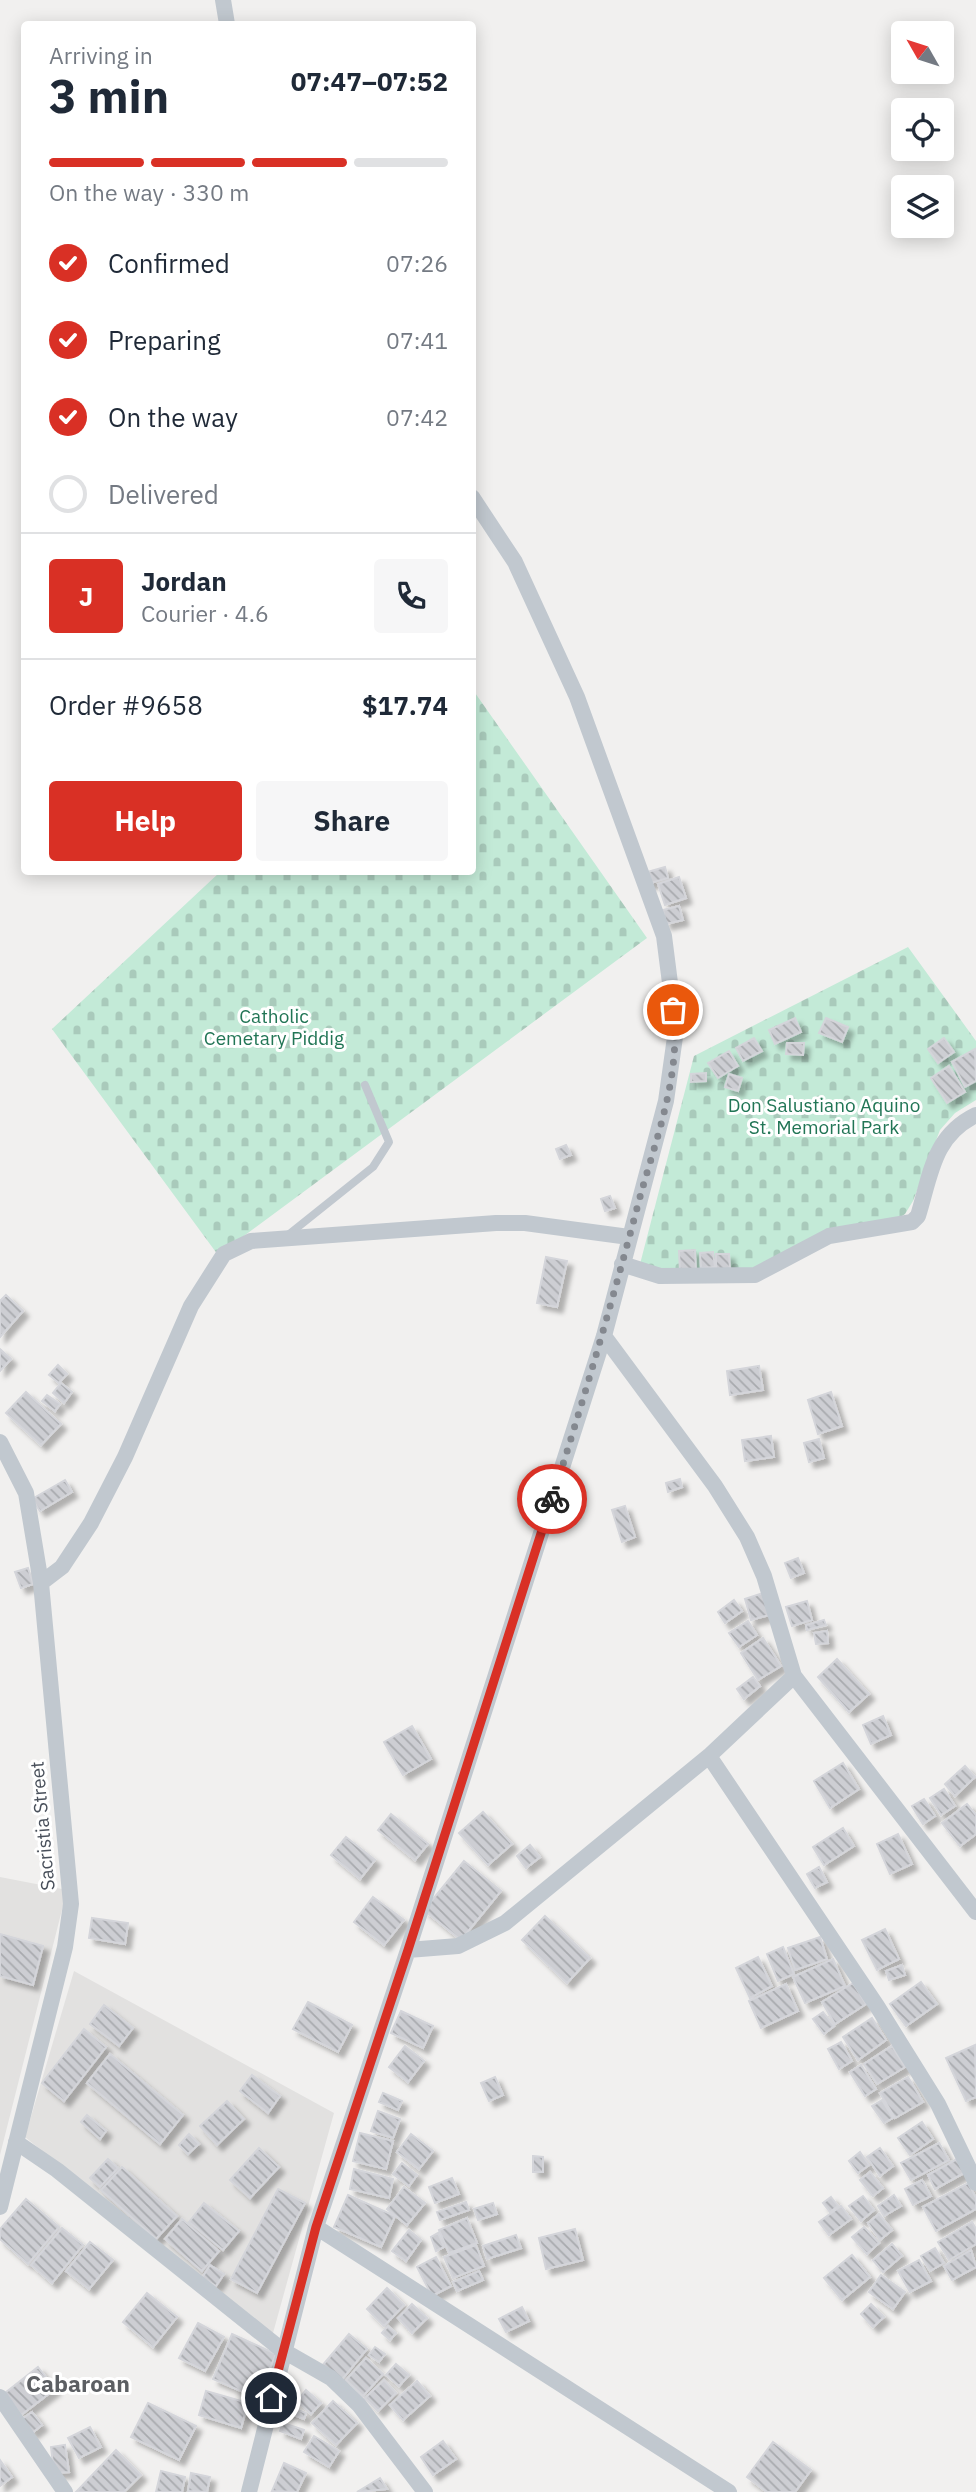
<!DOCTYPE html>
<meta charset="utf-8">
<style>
:root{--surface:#fff;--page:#f6f6f7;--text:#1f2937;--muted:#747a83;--line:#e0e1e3;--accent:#d93025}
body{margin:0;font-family:"IBM Plex Sans",sans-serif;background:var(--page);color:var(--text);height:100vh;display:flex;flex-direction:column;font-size:26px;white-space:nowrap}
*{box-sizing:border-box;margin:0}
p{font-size:23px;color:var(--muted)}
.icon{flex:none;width:38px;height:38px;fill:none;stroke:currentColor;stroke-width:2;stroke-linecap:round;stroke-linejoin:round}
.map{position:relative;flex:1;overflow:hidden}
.panel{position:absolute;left:21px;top:21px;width:455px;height:854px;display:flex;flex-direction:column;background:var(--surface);border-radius:7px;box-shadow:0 4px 18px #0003}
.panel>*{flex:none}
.needle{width:46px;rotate:309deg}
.controls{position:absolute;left:891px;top:21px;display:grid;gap:14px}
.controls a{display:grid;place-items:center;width:63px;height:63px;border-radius:7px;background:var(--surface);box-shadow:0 4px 18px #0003;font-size:35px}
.pin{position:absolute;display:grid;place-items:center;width:60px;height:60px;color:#fff;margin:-30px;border:4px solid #fff;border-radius:50%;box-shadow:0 2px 7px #0007}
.courier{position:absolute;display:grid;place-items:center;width:70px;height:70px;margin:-35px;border:5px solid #d93025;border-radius:50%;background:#fff;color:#222;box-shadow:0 2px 9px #0007}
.headline em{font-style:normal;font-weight:700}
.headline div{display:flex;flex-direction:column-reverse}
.headline{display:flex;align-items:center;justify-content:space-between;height:119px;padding:0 28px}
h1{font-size:46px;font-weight:700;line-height:52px}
.bar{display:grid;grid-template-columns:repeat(4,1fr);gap:10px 7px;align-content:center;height:84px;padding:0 28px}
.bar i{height:9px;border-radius:5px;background:var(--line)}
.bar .current{background:var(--accent)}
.bar p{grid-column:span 4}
.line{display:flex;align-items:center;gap:18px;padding:0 28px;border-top:2px solid var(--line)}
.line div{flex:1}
.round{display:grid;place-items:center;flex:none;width:74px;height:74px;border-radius:7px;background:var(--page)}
ol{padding:0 28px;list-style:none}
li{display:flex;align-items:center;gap:21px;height:77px}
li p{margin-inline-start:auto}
li .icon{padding:7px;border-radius:50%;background:var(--accent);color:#fff;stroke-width:4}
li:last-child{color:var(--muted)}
li i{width:38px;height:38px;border:4px solid var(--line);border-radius:50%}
.cta{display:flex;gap:14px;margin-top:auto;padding:14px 28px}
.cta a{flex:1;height:80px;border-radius:7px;background:var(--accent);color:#fff;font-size:28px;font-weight:700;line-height:80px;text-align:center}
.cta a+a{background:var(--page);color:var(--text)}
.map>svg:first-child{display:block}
</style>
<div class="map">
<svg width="976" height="2492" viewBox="0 0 976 2492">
<defs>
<pattern id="cemetery-stones" width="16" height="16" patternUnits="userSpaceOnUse" patternTransform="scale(1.75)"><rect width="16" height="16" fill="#c3ead7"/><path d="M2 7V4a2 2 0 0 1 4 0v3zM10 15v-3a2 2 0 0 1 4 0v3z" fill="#a9cabb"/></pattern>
<pattern id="building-back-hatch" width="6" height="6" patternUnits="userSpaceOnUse" patternTransform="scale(1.75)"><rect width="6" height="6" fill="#cdced3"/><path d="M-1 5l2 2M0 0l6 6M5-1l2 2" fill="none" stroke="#a8aaae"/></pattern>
<filter id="shadow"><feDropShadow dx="5.5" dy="5.5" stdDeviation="2" flood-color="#0004"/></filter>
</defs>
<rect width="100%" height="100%" fill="#f1f0ef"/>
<!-- education -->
<path fill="#e2e1e0" d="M 0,1877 L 67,1890 L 0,2155 Z
M 74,1971 L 334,2113 L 273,2333 L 223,2298 L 25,2137 Z"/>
<!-- cemetery -->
<path fill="url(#cemetery-stones)" d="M 473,690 L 647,938 L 218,1255 L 52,1029 L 220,872 L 472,872 Z
M 908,947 L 976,1041 L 976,1100 L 955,1113 L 940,1130 L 913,1201 L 905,1214 L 895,1221 L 866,1224 L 758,1270 L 684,1274 L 640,1264 L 694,1056 Z"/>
<!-- building -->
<path fill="url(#building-back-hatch)" stroke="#d4d5da" stroke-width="2" filter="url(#shadow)" d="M 665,867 L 668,878 L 647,884 L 644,873 Z
M 679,877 L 686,898 L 665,905 L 658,884 Z
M 679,906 L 683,920 L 666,924 L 663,910 Z
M 795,1018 L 801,1032 L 775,1044 L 769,1030 Z
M 826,1018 L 848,1027 L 842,1042 L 819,1033 Z
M 754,1038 L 762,1051 L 743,1061 L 736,1048 Z
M 944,1038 L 954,1052 L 938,1063 L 928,1049 Z
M 787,1043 L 804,1043 L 803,1055 L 786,1054 Z
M 975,1049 L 976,1081 L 965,1087 L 952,1062 Z
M 729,1051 L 738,1066 L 718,1078 L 708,1063 Z
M 949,1066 L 965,1092 L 947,1103 L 931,1078 Z
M 706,1073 L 706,1081 L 691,1082 L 691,1074 Z
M 729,1074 L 742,1078 L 738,1091 L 725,1087 Z
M 566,1145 L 571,1155 L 560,1159 L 556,1149 Z
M 610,1196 L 615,1208 L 605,1211 L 601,1199 Z
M 695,1250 L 696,1270 L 680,1271 L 679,1251 Z
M 713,1252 L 715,1267 L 701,1268 L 700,1253 Z
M 716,1254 L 729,1254 L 730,1269 L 716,1269 Z
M 546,1257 L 567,1261 L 557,1307 L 537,1303 Z
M 6,1295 L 23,1311 L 0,1337 L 0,1301 Z
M 0,1349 L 11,1359 L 0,1371 Z
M 58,1365 L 67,1374 L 59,1383 L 49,1375 Z
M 759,1366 L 763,1390 L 730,1395 L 727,1371 Z
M 61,1383 L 72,1392 L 64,1403 L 53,1393 Z
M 26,1392 L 61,1424 L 41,1445 L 6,1413 Z
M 831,1392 L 842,1426 L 818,1434 L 808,1400 Z
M 47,1395 L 60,1404 L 55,1411 L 42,1401 Z
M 771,1436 L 774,1457 L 745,1461 L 742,1440 Z
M 819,1439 L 824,1458 L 809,1462 L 804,1443 Z
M 680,1479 L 682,1487 L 668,1492 L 666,1483 Z
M 65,1480 L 72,1492 L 40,1511 L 32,1499 Z
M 625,1506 L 635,1537 L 622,1542 L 612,1510 Z
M 798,1558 L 804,1573 L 791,1578 L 785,1563 Z
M 28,1568 L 33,1584 L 21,1588 L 15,1572 Z
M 763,1593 L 769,1615 L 751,1620 L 745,1599 Z
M 734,1600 L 742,1611 L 725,1623 L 718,1612 Z
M 807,1601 L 812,1620 L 792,1626 L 786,1607 Z
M 824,1620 L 826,1625 L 807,1630 L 806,1625 Z
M 748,1621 L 757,1635 L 739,1647 L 729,1633 Z
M 827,1631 L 828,1643 L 816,1644 L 814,1633 Z
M 763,1638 L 781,1666 L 758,1680 L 741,1653 Z
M 837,1659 L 869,1694 L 849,1712 L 818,1677 Z
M 753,1677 L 760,1686 L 744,1699 L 737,1689 Z
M 883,1716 L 891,1735 L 871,1744 L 863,1725 Z
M 412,1726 L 431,1759 L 403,1775 L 384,1742 Z
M 843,1763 L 859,1789 L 830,1808 L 814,1781 Z
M 965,1766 L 975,1777 L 955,1796 L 945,1784 Z
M 944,1789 L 955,1806 L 941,1815 L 930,1798 Z
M 924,1799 L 935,1816 L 923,1824 L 912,1806 Z
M 967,1804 L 976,1815 L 976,1834 L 960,1846 L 942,1823 Z
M 483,1812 L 512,1844 L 488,1865 L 459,1833 Z
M 391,1814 L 428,1844 L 415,1860 L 378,1830 Z
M 843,1828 L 854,1846 L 824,1865 L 813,1847 Z
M 898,1834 L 912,1864 L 890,1874 L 877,1844 Z
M 346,1837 L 375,1860 L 360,1879 L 331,1855 Z
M 530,1845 L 540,1857 L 526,1868 L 517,1856 Z
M 464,1861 L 501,1891 L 461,1940 L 424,1910 Z
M 819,1867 L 827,1882 L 815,1888 L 807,1874 Z
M 373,1897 L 404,1920 L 384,1945 L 354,1922 Z
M 545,1916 L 590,1958 L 567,1983 L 522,1940 Z
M 92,1918 L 128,1923 L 125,1944 L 89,1938 Z
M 885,1929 L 899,1959 L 877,1970 L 862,1940 Z
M 0,1934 L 43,1946 L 33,1985 L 0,1976 Z
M 820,1937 L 827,1959 L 795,1970 L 788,1948 Z
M 783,1947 L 794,1974 L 778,1981 L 767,1954 Z
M 758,1957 L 772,1986 L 750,1998 L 736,1968 Z
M 833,1959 L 845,1986 L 805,2003 L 793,1977 Z
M 902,1965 L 905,1975 L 889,1980 L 886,1971 Z
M 921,1982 L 937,2004 L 906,2026 L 890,2004 Z
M 853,1983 L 866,2004 L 835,2024 L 822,2002 Z
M 786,1984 L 798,2011 L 761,2028 L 749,2001 Z
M 308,2002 L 352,2025 L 338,2052 L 293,2029 Z
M 104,2005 L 133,2028 L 119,2046 L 90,2024 Z
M 401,2011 L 433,2026 L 423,2048 L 391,2033 Z
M 823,2012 L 834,2026 L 824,2034 L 813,2019 Z
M 872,2018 L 886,2040 L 858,2060 L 843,2037 Z
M 84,2029 L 106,2047 L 64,2101 L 42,2083 Z
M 841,2042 L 852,2061 L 839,2069 L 828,2049 Z
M 975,2045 L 976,2097 L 966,2101 L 946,2058 Z
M 405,2046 L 424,2061 L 408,2082 L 389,2067 Z
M 892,2046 L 905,2067 L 877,2084 L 864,2064 Z
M 110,2054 L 183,2115 L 160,2144 L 87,2083 Z
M 861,2065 L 876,2089 L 865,2096 L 850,2072 Z
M 252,2075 L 280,2096 L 268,2113 L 240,2091 Z
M 495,2077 L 503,2095 L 489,2101 L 481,2083 Z
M 908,2077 L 923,2102 L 895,2118 L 880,2093 Z
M 383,2093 L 402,2101 L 398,2110 L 379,2102 Z
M 882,2100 L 893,2118 L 884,2123 L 872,2106 Z
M 227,2101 L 244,2119 L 217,2145 L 200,2126 Z
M 378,2111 L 400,2119 L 393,2138 L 371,2131 Z
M 87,2115 L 106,2131 L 100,2139 L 81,2122 Z
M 922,2122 L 933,2139 L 910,2155 L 898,2138 Z
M 360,2133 L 393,2141 L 386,2169 L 353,2161 Z
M 189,2134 L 199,2144 L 188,2154 L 179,2145 Z
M 411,2134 L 433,2151 L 419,2169 L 397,2152 Z
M 939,2143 L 949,2160 L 911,2180 L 901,2163 Z
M 259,2148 L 279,2167 L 250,2198 L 230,2180 Z
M 880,2148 L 893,2166 L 880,2176 L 867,2157 Z
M 860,2152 L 869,2165 L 858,2173 L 849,2161 Z
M 533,2156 L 543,2157 L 543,2172 L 533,2172 Z
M 108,2159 L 118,2168 L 100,2187 L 90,2178 Z
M 957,2159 L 964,2173 L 935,2189 L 928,2175 Z
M 402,2163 L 417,2175 L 409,2186 L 393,2174 Z
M 122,2167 L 177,2216 L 156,2239 L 101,2190 Z
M 354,2169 L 393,2179 L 389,2198 L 350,2189 Z
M 870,2172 L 883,2188 L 873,2196 L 860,2180 Z
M 452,2178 L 459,2194 L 435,2203 L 429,2187 Z
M 922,2180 L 931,2196 L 913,2205 L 905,2189 Z
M 968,2183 L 976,2198 L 976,2209 L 936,2231 L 923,2207 Z
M 404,2187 L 425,2203 L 407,2225 L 387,2209 Z
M 278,2189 L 305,2203 L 257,2293 L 231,2279 Z
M 348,2195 L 395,2216 L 381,2247 L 334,2227 Z
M 894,2195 L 901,2206 L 884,2216 L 878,2206 Z
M 863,2196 L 874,2210 L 861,2221 L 849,2206 Z
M 831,2197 L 838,2206 L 830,2212 L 823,2203 Z
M 26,2199 L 59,2227 L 28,2264 L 0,2239 L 0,2229 Z
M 466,2202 L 469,2210 L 440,2220 L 437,2212 Z
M 204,2203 L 239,2231 L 223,2250 L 189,2222 Z
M 493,2203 L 497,2214 L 478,2220 L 474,2209 Z
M 841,2206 L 851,2219 L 829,2235 L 819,2222 Z
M 879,2214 L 892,2230 L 880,2240 L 868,2223 Z
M 467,2218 L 477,2243 L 449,2253 L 439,2230 Z
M 182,2219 L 219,2251 L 202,2271 L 165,2239 Z
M 972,2222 L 976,2229 L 976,2244 L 949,2260 L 938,2242 Z
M 864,2227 L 879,2243 L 867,2254 L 852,2237 Z
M 62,2228 L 83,2245 L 52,2283 L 31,2265 Z
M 575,2229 L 583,2260 L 546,2269 L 539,2238 Z
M 409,2230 L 421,2240 L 406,2261 L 392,2251 Z
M 438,2233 L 444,2247 L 436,2251 L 431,2237 Z
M 516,2235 L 521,2248 L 487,2259 L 483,2246 Z
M 90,2242 L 113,2260 L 89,2289 L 66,2271 Z
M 892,2244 L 902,2256 L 883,2272 L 873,2260 Z
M 476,2245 L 484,2266 L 453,2278 L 444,2257 Z
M 935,2248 L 944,2263 L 930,2271 L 921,2256 Z
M 971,2250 L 976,2267 L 952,2280 L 944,2266 Z
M 852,2255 L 870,2277 L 842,2300 L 824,2278 Z
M 436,2257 L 451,2286 L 432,2296 L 417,2267 Z
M 919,2260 L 931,2281 L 910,2292 L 898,2271 Z
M 210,2265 L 224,2274 L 216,2286 L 202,2278 Z
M 479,2271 L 483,2280 L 457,2291 L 453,2282 Z
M 881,2275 L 905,2292 L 893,2309 L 869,2292 Z
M 387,2288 L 404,2305 L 384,2326 L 367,2309 Z
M 147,2293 L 177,2317 L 153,2347 L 123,2322 Z
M 412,2304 L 427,2318 L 412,2333 L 398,2318 Z
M 871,2304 L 884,2317 L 873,2327 L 861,2314 Z
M 522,2307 L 529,2321 L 506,2332 L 499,2319 Z
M 198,2323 L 224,2337 L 205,2371 L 179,2358 Z
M 388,2326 L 396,2333 L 390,2340 L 382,2333 Z
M 232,2334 L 276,2354 L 257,2398 L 213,2379 Z
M 349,2334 L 367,2349 L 340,2382 L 322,2366 Z
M 375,2347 L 385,2354 L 379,2362 L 369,2355 Z
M 366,2358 L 383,2374 L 363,2396 L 346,2380 Z
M 396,2364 L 409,2375 L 399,2386 L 386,2375 Z
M 38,2367 L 55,2389 L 21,2415 L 5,2393 Z
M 384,2380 L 396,2393 L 378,2411 L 365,2398 Z
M 417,2381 L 430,2396 L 403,2420 L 390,2405 Z
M 306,2390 L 321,2403 L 311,2414 L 297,2401 Z
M 206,2391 L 248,2403 L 241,2428 L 199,2415 Z
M 333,2401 L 357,2423 L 336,2445 L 312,2423 Z
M 148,2403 L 196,2426 L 179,2460 L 131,2437 Z
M 283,2404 L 306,2413 L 304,2419 L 280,2410 Z
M 32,2412 L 42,2425 L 32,2433 L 22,2419 Z
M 283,2423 L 304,2430 L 301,2439 L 280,2431 Z
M 90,2427 L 101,2447 L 79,2458 L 68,2438 Z
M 314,2436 L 339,2451 L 329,2467 L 304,2452 Z
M 443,2441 L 456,2459 L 433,2475 L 421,2457 Z
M 773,2442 L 811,2470 L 795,2492 L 767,2492 L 747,2477 Z
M 65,2445 L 69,2472 L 54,2473 L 51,2447 Z
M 116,2450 L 141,2475 L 124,2492 L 76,2492 Z
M 0,2460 L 12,2477 L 0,2486 Z
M 284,2463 L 306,2473 L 297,2492 L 272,2491 Z
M 161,2471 L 185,2477 L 182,2492 L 156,2492 Z
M 191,2473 L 210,2477 L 207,2492 L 188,2491 Z
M 380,2478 L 387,2489 L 357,2492 Z"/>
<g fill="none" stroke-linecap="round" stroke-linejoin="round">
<!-- lane -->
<path stroke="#c1c8cf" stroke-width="8" d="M 288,1235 L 373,1167 L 389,1142 L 365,1085"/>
<!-- street -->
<path stroke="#c1c8cf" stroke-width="16" d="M 223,0 L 227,24
M 622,1264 L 660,1276 L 755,1275 L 829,1236 L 912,1222 L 918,1216 C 931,1174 933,1136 976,1115
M 604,1336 L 715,1486 L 747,1537 L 764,1576 L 794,1676 L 976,1912
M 0,1442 L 26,1493 L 41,1583 L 71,1904 L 65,1947 L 0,2207
M 41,1583 L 62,1567 L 91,1523 L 125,1457 L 191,1306 L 224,1254 L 251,1241 L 496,1223 L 525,1223 L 629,1237
M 709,1756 L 877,2006 L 938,2104 L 976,2183
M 408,1950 L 458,1946 L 505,1923 L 709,1756 L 794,1676
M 16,2142 L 57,2170 L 282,2350 L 331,2378 L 359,2405 L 425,2492
M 316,2227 L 729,2492
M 0,2397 L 65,2492
M 249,2492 L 316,2227 L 408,1950 L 604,1336 L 666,1101 L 676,1030 L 664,936 L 577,697 L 515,562 L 472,497"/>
</g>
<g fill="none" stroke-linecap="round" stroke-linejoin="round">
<!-- done -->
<path stroke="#84888f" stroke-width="7" stroke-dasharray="0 12.6" d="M 552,1499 C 584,1399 613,1299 640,1197 C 656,1139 682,1072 673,1010"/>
<!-- route -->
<path stroke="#d93025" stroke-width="9" d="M 271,2398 L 316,2227 L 408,1950 L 552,1499"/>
</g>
<g text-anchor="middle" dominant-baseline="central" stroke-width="6" stroke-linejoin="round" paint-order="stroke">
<!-- park labels -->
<g font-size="19" fill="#217555" stroke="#fff">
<text x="274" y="1016">Catholic<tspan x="274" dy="22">Cemetary Piddig</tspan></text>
<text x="824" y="1105">Don Salustiano Aquino<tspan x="824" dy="22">St. Memorial Park</tspan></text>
</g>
<!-- street labels -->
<g font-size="19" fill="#49505b" stroke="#fff">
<text transform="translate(42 1826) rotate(-95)">Sacristia Street</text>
</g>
<!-- quarter labels -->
<g font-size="23" font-weight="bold" fill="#5c5f63" stroke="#fff">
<text x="78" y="2383">Cabaroan</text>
</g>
</g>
</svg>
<div class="controls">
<a><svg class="needle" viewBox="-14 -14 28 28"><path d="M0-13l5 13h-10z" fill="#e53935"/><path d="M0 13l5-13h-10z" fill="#747a83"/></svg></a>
<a><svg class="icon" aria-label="locate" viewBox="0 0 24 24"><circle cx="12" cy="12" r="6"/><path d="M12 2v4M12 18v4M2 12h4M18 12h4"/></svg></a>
<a><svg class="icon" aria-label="layers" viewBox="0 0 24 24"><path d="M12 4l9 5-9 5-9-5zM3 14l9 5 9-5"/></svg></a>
</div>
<div class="pin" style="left:673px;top:1010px;background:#ea580c"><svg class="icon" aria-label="bag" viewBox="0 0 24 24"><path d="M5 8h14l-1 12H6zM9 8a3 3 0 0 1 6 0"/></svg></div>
<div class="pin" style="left:271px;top:2398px;background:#1f2937"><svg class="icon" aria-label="home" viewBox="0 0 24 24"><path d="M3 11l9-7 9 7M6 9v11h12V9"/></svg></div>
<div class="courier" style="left:552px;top:1499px"><svg class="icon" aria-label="bike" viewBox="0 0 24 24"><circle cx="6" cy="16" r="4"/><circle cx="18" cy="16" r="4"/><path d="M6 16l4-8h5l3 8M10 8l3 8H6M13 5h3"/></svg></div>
<section class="panel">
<div class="headline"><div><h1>3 min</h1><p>Arriving in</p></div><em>07:47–07:52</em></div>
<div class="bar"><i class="current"></i><i class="current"></i><i class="current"></i><i></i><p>On the way · 330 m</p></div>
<ol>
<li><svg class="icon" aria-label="check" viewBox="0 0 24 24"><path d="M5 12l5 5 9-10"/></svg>Confirmed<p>07:26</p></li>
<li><svg class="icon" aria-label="check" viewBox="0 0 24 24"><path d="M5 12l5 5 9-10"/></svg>Preparing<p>07:41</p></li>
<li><svg class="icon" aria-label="check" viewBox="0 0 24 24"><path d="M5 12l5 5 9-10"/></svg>On the way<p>07:42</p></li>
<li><i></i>Delivered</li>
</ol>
<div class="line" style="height:126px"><b class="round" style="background:var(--accent);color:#fff">J</b><div><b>Jordan</b><p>Courier · 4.6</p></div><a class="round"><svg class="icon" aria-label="phone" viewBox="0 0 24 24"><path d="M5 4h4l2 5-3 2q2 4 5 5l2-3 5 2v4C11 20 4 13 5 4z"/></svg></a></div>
<div class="line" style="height:91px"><div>Order #9658</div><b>$17.74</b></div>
<div class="cta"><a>Help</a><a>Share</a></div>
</section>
</div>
